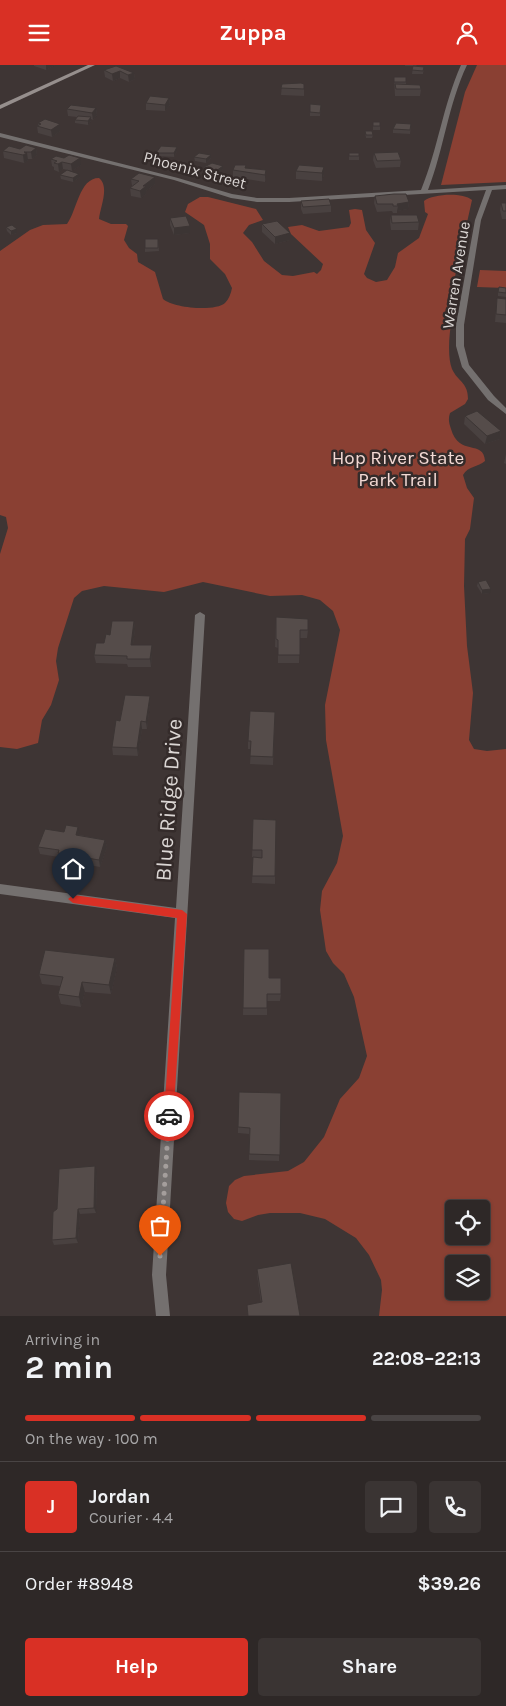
<!DOCTYPE html>
<meta charset="utf-8">
<style>
:root{--surface:#2e2827;--page:#3a3433;--text:#f1f3f6;--muted:#a7a6a7;--line:#494444;--accent:#d93025}
body{margin:0;font-family:Karla,sans-serif;background:var(--page);color:var(--text);height:100vh;display:flex;flex-direction:column;font-size:19px;white-space:nowrap}
*{box-sizing:border-box;margin:0}
p{font-size:16px;color:var(--muted)}
.icon{flex:none;width:28px;height:28px;fill:none;stroke:currentColor;stroke-width:2;stroke-linecap:round;stroke-linejoin:round}
.map{position:relative;height:1251px;overflow:hidden}
.panel{display:flex;flex-direction:column;background:var(--surface);flex:1}
.panel>*{flex:none}
.buttons{position:absolute;left:445px;top:1135px;display:grid;gap:10px}
.buttons a{display:grid;place-items:center;width:45px;height:45px;border-radius:5px;background:var(--surface);box-shadow:0 1px 4px #0004,0 0 0 1px var(--line);font-size:25px}
.pin{position:absolute;display:grid;place-items:center;width:42px;height:42px;color:#fff;margin:-51px -21px;border-radius:50% 50% 50% 0;rotate:-45deg;box-shadow:0 0 5px #0007}
.pin .icon{rotate:45deg}
.courier{position:absolute;display:grid;place-items:center;width:50px;height:50px;margin:-25px;border:4px solid #d93025;border-radius:50%;background:#fff;color:#222;box-shadow:0 1px 6px #0007}
.head em{font-style:normal;font-weight:700}
.head div{display:flex;flex-direction:column-reverse}
.head{display:flex;align-items:center;justify-content:space-between;height:85px;padding:0 25px}
h1{font-size:32px;font-weight:700;line-height:38px}
.bar{display:grid;grid-template-columns:repeat(4,1fr);gap:8px 5px;align-content:center;height:60px;padding:0 25px}
.bar i{height:6px;border-radius:4px;background:var(--line)}
.bar .selected{background:var(--accent)}
.bar p{grid-column:span 4}
.line{display:flex;align-items:center;gap:12px;padding:0 25px;border-top:1px solid var(--line)}
.line div{flex:1}
.round{display:grid;place-items:center;flex:none;width:52px;height:52px;border-radius:5px;background:var(--page)}
.primary-button{display:flex;gap:10px;margin-top:auto;padding:10px 25px}
.primary-button a{flex:1;height:58px;border-radius:5px;background:var(--accent);color:#fff;font-size:20px;font-weight:700;line-height:58px;text-align:center}
.primary-button a+a{background:var(--page);color:var(--text)}
header{display:flex;justify-content:space-between;align-items:center;height:65px;padding:0 25px;background:var(--accent);color:#fff;font-size:22px;font-weight:700}
.map>svg:first-child{display:block}
</style>
<header><svg class="icon" aria-label="menu" viewBox="0 0 24 24"><path d="M4 6h16M4 12h16M4 18h16"/></svg>Zuppa<svg class="icon" aria-label="person" viewBox="0 0 24 24"><circle cx="12" cy="8" r="4"/><path d="M4 21q1-7 8-7t8 7"/></svg></header>
<div class="map">
<svg width="506" height="1251" viewBox="0 0 506 1251">
<rect width="100%" height="100%" fill="#3e3534"/>
<!-- green -->
<path fill="#8a4033" fill-rule="evenodd" d="M 477,0 L 506,0 L 506,117 L 441,120 L 465,27 Z
M 99,113 C 110,122 100,142 99,154 L 111,159 L 126,159 L 128,161 L 124,175 L 129,183 L 137,189 L 138,197 L 155,207 L 163,234 C 173,243 215,247 225,238 C 229,234 231,228 232,223 L 225,209 L 210,194 L 210,179 L 204,160 L 185,147 L 188,139 L 200,132 L 208,132 L 256,144 L 263,155 L 249,160 L 243,168 L 252,177 L 264,196 L 282,210 L 293,211 L 314,207 L 317,209 L 321,205 L 323,199 L 291,169 L 288,162 L 302,160 L 319,166 L 349,162 L 351,158 L 349,145 L 355,144 L 362,145 L 366,165 L 375,178 L 364,209 L 367,213 L 376,217 L 387,215 L 395,202 L 398,188 L 419,173 L 428,149 L 425,147 L 424,136 C 433,129 462,127 472,135 L 454,216 L 458,221 L 458,227 C 452,246 445,286 452,304 C 458,317 468,317 468,334 L 465,339 L 450,348 C 448,354 449,358 451,364 C 459,392 484,374 485,396 C 478,402 468,401 463,410 L 467,423 L 474,433 L 470,464 L 465,474 L 464,521 L 467,581 L 473,628 L 469,675 L 474,684 L 487,686 L 506,684 L 506,1251 L 379,1251 L 382,1225 L 381,1215 L 369,1190 L 356,1173 L 325,1154 L 300,1148 L 270,1148 L 258,1150 L 242,1156 L 234,1154 L 228,1147 L 226,1138 L 229,1121 L 235,1115 L 244,1111 L 288,1106 L 304,1097 L 324,1072 L 340,1034 L 359,1013 L 367,991 L 354,932 L 344,909 L 333,898 L 326,886 L 320,845 L 322,826 L 337,798 L 343,771 L 326,675 L 325,640 L 340,565 L 333,546 L 320,535 L 302,530 L 270,531 L 203,517 L 164,527 L 104,521 L 82,526 L 74,533 L 58,583 L 56,596 L 59,615 L 51,640 L 42,655 L 38,678 L 17,684 L 0,682 L 0,489 L 8,463 L 6,452 L 0,450 L 0,186 L 30,165 L 43,160 L 67,159 C 77,146 79,113 99,113 ZM 454,1144 L 481,1144 L 481,1171 L 454,1171 ZM 454,1199 L 481,1199 L 481,1226 L 454,1226 Z
M 480,205 L 506,206 L 506,223 L 477,222 Z"/>
<g fill="none" stroke-linecap="round" stroke-linejoin="round">
<!-- street -->
<path fill="#74706f" fill-rule="evenodd" d="M 461,0 L 467,0 C 448,40 444,84 428,125 L 506,120 L 506,124 L 492,125 L 481,155 L 464,260 L 464,281 L 469,300 L 494,331 L 506,343 L 506,349 L 488,335 L 462,302 L 456,281 L 456,260 L 475,155 L 486,125 L 289,137 L 257,137 L 231,133 L 174,115 L 0,72 L 0,68 L 178,113 L 232,129 L 257,133 L 289,133 L 421,125 C 438,84 443,40 461,0 Z
M 200,547 L 205,550 L 166,1210 L 170,1251 L 156,1251 L 152,1210 L 175,853 L 0,829 L 0,819 L 176,843 L 195,550 Z"/>
<!-- secondary -->
<path fill="#968f8d" fill-rule="evenodd" d="M 88,0 L 95,0 L 0,44 L 0,40 Z"/>
</g>
<!-- wall -->
<path fill="#494140" d="M 34,0 L 55,0 L 46,5 L 34,1 Z
M 405,0 L 417,0 L 416,1 L 424,2 L 423,9 L 412,9 L 413,1 L 405,1 Z
M 104,5 L 134,8 L 135,14 L 129,17 L 120,13 L 113,16 L 105,12 Z
M 394,12 L 406,17 L 406,19 L 421,24 L 420,31 L 395,31 Z
M 282,19 L 304,19 L 304,31 L 281,30 Z
M 169,33 L 170,40 L 165,46 L 146,45 L 146,38 Z
M 310,39 L 321,40 L 320,51 L 310,51 Z
M 96,43 L 97,50 L 93,55 L 91,54 L 91,56 L 88,60 L 75,58 L 75,55 L 77,52 L 68,51 L 67,44 Z
M 373,57 L 380,61 L 380,65 L 373,65 Z
M 38,58 L 60,59 L 60,66 L 52,72 L 38,68 L 37,61 L 38,60 Z
M 411,59 L 410,69 L 393,68 L 393,64 Z
M 365,66 L 373,70 L 372,73 L 366,73 Z
M 36,83 L 37,90 L 32,94 L 27,94 L 28,95 L 24,98 L 4,93 L 3,86 Z
M 177,86 L 174,92 L 157,91 L 156,88 Z
M 349,88 L 359,91 L 359,95 L 349,95 Z
M 374,88 L 401,95 L 400,102 L 376,103 L 373,95 Z
M 194,92 L 211,93 L 206,98 L 195,96 Z
M 51,94 L 81,100 L 72,106 L 63,104 L 59,107 L 54,105 L 54,102 L 52,101 Z
M 299,100 L 324,109 L 322,116 L 296,114 L 296,106 Z
M 223,101 L 223,104 L 216,109 L 204,106 L 204,102 Z
M 246,103 L 266,105 L 266,112 L 265,117 L 233,112 L 233,105 Z
M 60,110 L 80,112 L 73,117 L 61,114 Z
M 155,112 L 155,119 L 146,126 L 146,129 L 141,133 L 131,131 L 130,123 L 132,121 L 131,114 Z
M 375,131 L 409,137 L 408,144 L 397,146 L 397,148 L 393,148 L 392,146 L 377,147 L 374,138 Z
M 301,136 L 331,140 L 331,147 L 303,149 L 301,144 Z
M 501,138 L 506,138 L 506,154 L 502,154 L 500,145 Z
M 391,150 L 419,157 L 418,165 L 391,165 L 390,157 Z
M 170,153 L 190,161 L 190,168 L 174,170 L 170,160 Z
M 262,159 L 290,175 L 275,179 L 262,167 Z
M 6,162 L 17,168 L 11,170 L 7,166 Z
M 158,174 L 159,186 L 145,187 L 145,183 Z
M 506,223 L 506,232 L 498,231 L 498,226 Z
M 497,233 L 506,234 L 506,258 L 495,257 Z
M 465,351 L 501,366 L 500,374 L 485,379 L 464,359 Z
M 506,389 L 506,399 L 504,398 Z
M 478,517 L 490,528 L 482,529 L 477,521 Z
M 276,552 L 308,565 L 307,573 L 300,573 L 299,598 L 278,598 L 278,583 L 275,582 Z
M 134,556 L 135,564 L 133,580 L 152,580 L 152,588 L 151,602 L 128,602 L 127,599 L 96,598 L 94,590 L 104,578 L 110,570 Z
M 150,631 L 150,639 L 147,664 L 142,664 L 138,691 L 113,690 L 112,682 L 120,656 Z
M 275,647 L 273,700 L 250,699 L 251,684 L 248,684 L 248,676 Z
M 253,754 L 276,755 L 275,819 L 252,818 L 253,792 L 262,792 L 252,792 Z
M 80,769 L 80,770 L 105,775 L 107,782 L 100,802 L 60,795 L 59,792 L 40,789 L 38,782 Z
M 244,884 L 269,913 L 281,929 L 280,936 L 267,936 L 267,950 L 243,950 Z
M 115,893 L 117,903 L 111,929 L 85,927 L 81,942 L 61,939 L 58,929 L 60,921 L 42,919 L 39,909 Z
M 281,1028 L 279,1096 L 249,1095 L 249,1069 L 238,1068 L 238,1062 Z
M 97,1107 L 96,1148 L 80,1149 L 78,1178 L 54,1180 L 52,1175 L 57,1144 Z
M 257,1204 L 300,1251 L 248,1251 L 247,1240 L 261,1238 L 257,1210 Z"/>
<!-- shaded-wall -->
<path fill="#3c3534" d="M 46,0 L 55,0 L 46,5 Z
M 120,6 L 120,13 L 113,16 L 112,9 Z
M 134,8 L 135,14 L 129,17 L 128,10 Z
M 169,33 L 170,40 L 165,46 L 165,40 Z
M 96,43 L 97,50 L 93,55 L 92,48 Z
M 91,52 L 91,56 L 88,60 L 88,56 Z
M 60,59 L 60,66 L 52,72 L 51,65 Z
M 177,82 L 177,86 L 174,92 L 174,88 Z
M 36,83 L 37,90 L 32,94 L 31,87 Z
M 27,88 L 28,95 L 24,98 L 23,90 Z
M 211,90 L 211,93 L 206,98 L 206,94 Z
M 80,93 L 81,100 L 72,106 L 71,99 Z
M 62,97 L 63,104 L 59,107 L 58,99 Z
M 223,101 L 223,104 L 216,109 L 216,106 Z
M 324,102 L 324,109 L 322,116 L 322,108 Z
M 266,105 L 266,112 L 265,117 L 265,110 Z
M 79,109 L 80,112 L 73,117 L 73,113 Z
M 155,112 L 155,119 L 146,126 L 146,129 L 141,133 L 140,126 L 143,121 Z
M 409,137 L 408,144 L 397,146 L 398,141 L 397,139 Z
M 190,161 L 190,168 L 174,170 L 174,163 Z
M 17,164 L 17,168 L 11,170 L 11,166 Z
M 290,168 L 290,175 L 275,179 L 275,172 Z
M 501,366 L 500,374 L 485,379 L 487,371 Z
M 491,524 L 490,528 L 482,529 L 482,525 Z
M 134,556 L 135,564 L 132,588 L 131,580 Z
M 152,580 L 152,588 L 151,602 L 150,594 Z
M 150,631 L 150,639 L 147,664 L 146,657 Z
M 141,656 L 142,664 L 138,691 L 137,683 Z
M 78,762 L 80,769 L 77,777 L 76,770 Z
M 105,775 L 107,782 L 100,802 L 99,795 Z
M 115,893 L 117,903 L 111,929 L 109,920 Z
M 82,917 L 85,927 L 81,942 L 79,932 Z
M 95,1101 L 97,1107 L 96,1148 L 94,1143 Z
M 78,1144 L 80,1149 L 78,1178 L 76,1173 Z"/>
<!-- building -->
<path fill="#554c4a" stroke="#3c3534" d="M 116,1 L 134,8 L 128,10 L 120,6 L 112,9 L 104,5 Z
M 413,1 L 424,2 L 423,6 L 412,5 Z
M 394,12 L 406,12 L 406,17 L 394,17 Z
M 301,18 L 304,19 L 304,24 L 281,23 L 282,19 Z
M 395,19 L 420,20 L 421,24 L 396,24 Z
M 150,31 L 169,33 L 165,40 L 146,38 Z
M 310,39 L 321,40 L 320,48 L 310,47 Z
M 71,40 L 96,43 L 92,48 L 67,44 Z
M 78,51 L 91,52 L 88,56 L 75,55 Z
M 45,54 L 60,59 L 51,65 L 37,61 L 41,59 L 38,58 Z
M 373,57 L 380,57 L 380,61 L 373,61 Z
M 396,58 L 411,59 L 410,65 L 393,64 Z
M 365,66 L 372,66 L 373,70 L 366,70 Z
M 26,80 L 36,83 L 31,87 L 24,87 L 27,88 L 23,90 L 3,86 L 9,81 L 20,84 Z
M 161,81 L 177,82 L 174,88 L 156,88 Z
M 398,87 L 401,95 L 377,96 L 374,88 Z
M 199,88 L 211,90 L 206,94 L 194,92 Z
M 349,88 L 359,88 L 359,91 L 349,91 Z
M 69,90 L 80,93 L 71,99 L 62,97 L 58,99 L 54,98 L 57,96 L 51,94 L 56,91 L 64,93 Z
M 212,98 L 223,101 L 216,106 L 204,102 Z
M 235,100 L 246,100 L 245,103 L 266,105 L 265,110 L 233,105 Z
M 299,100 L 324,102 L 322,108 L 296,106 Z
M 67,105 L 79,109 L 73,113 L 60,110 Z
M 139,108 L 155,112 L 143,121 L 146,121 L 140,126 L 130,123 L 139,116 L 131,114 Z
M 394,129 L 406,129 L 409,137 L 397,139 L 398,141 L 393,141 L 393,139 L 377,139 L 375,131 Z
M 329,134 L 331,140 L 303,142 L 301,136 Z
M 501,138 L 506,138 L 506,146 L 503,146 Z
M 391,150 L 417,150 L 419,157 L 392,158 Z
M 186,151 L 190,161 L 174,163 L 170,153 Z
M 277,156 L 290,168 L 275,172 L 262,159 Z
M 12,160 L 17,164 L 11,166 L 6,162 Z
M 145,174 L 158,174 L 158,183 L 145,183 Z
M 499,222 L 506,223 L 506,228 L 498,227 Z
M 497,233 L 506,234 L 506,250 L 496,249 Z
M 477,346 L 501,366 L 487,371 L 465,351 Z
M 486,515 L 491,524 L 482,525 L 478,517 Z
M 276,552 L 308,554 L 308,565 L 300,565 L 300,590 L 278,590 L 278,575 L 276,574 Z
M 112,556 L 134,556 L 131,580 L 152,580 L 150,594 L 127,594 L 127,591 L 94,590 L 96,578 L 104,578 L 106,569 L 110,570 Z
M 125,630 L 150,631 L 146,657 L 141,656 L 137,683 L 112,682 L 116,655 L 120,656 Z
M 250,646 L 275,647 L 273,692 L 250,691 L 251,676 L 248,676 Z
M 253,754 L 276,755 L 275,811 L 252,811 L 253,792 L 262,793 L 262,785 L 252,785 Z
M 66,760 L 78,762 L 76,770 L 105,775 L 99,795 L 58,788 L 59,785 L 38,782 L 45,764 L 64,767 Z
M 244,884 L 269,884 L 269,913 L 281,913 L 281,929 L 267,929 L 267,943 L 243,943 Z
M 45,885 L 115,893 L 109,920 L 82,917 L 79,932 L 58,929 L 63,912 L 39,909 Z
M 239,1027 L 281,1028 L 280,1090 L 249,1089 L 250,1063 L 238,1062 Z
M 95,1101 L 94,1143 L 78,1144 L 76,1173 L 52,1175 L 53,1147 L 57,1144 L 59,1104 Z
M 291,1198 L 300,1251 L 248,1251 L 247,1240 L 262,1237 L 257,1204 Z"/>
<!-- route -->
<path fill="#d93025" d="M 73,830 L 182,845 L 187,849 L 173,1055 L 169,1056 L 165,1055 L 164,1051 L 177,853 L 73,838 L 68,834 Z"/>
<g fill="none" stroke-linecap="round" stroke-linejoin="round">
<!-- done -->
<path stroke="#a49e9c" stroke-width="5" stroke-dasharray="0 9" d="M 160,1191 L 169,1051"/>
</g>
<g text-anchor="middle" dominant-baseline="central" stroke-width="5" stroke-linejoin="round" paint-order="stroke">
<!-- far-street labels -->
<g font-size="16" fill="#dbd6d4" stroke="#342b2a">
<text transform="translate(195 105) rotate(15)">Phoenix Street</text>
<text transform="translate(456 210) rotate(-81)">Warren Avenue</text>
</g>
<!-- park labels -->
<g font-size="19" fill="#f3d9d4" stroke="#342b2a">
<text x="398" y="393">Hop River State<tspan x="398" dy="22">Park Trail</tspan></text>
</g>
<!-- near-street labels -->
<g font-size="22" fill="#dbd6d4" stroke="#342b2a">
<text transform="translate(169 735) rotate(-86)">Blue Ridge Drive</text>
</g>
</g>
</svg>
<div class="buttons">
<a><svg class="icon" aria-label="locate" viewBox="0 0 24 24"><circle cx="12" cy="12" r="6"/><path d="M12 2v4M12 18v4M2 12h4M18 12h4"/></svg></a>
<a><svg class="icon" aria-label="layers" viewBox="0 0 24 24"><path d="M12 4l9 5-9 5-9-5zM3 14l9 5 9-5"/></svg></a>
</div>
<div class="pin" style="left:160px;top:1191px;background:#ea580c"><svg class="icon" aria-label="bag" viewBox="0 0 24 24"><path d="M5 8h14l-1 12H6zM9 8a3 3 0 0 1 6 0"/></svg></div>
<div class="pin" style="left:73px;top:834px;background:#1f2937"><svg class="icon" aria-label="home" viewBox="0 0 24 24"><path d="M3 11l9-7 9 7M6 9v11h12V9"/></svg></div>
<div class="courier" style="left:169px;top:1051px"><svg class="icon" aria-label="car" viewBox="0 0 24 24"><path d="M5 17H2v-5l4-1 3-4h7l3 4 3 1v5h-3M9 17h6M6 11h13"/><circle cx="7" cy="17" r="2"/><circle cx="17" cy="17" r="2"/></svg></div>
</div>
<section class="panel">
<div class="head"><div><h1>2 min</h1><p>Arriving in</p></div><em>22:08–22:13</em></div>
<div class="bar"><i class="selected"></i><i class="selected"></i><i class="selected"></i><i></i><p>On the way · 100 m</p></div>
<div class="line" style="height:90px"><b class="round" style="background:var(--accent);color:#fff">J</b><div><b>Jordan</b><p>Courier · 4.4</p></div><a class="round"><svg class="icon" aria-label="chat" viewBox="0 0 24 24"><path d="M4 5h16v11H9l-5 4z"/></svg></a><a class="round"><svg class="icon" aria-label="phone" viewBox="0 0 24 24"><path d="M5 4h4l2 5-3 2q2 4 5 5l2-3 5 2v4C11 20 4 13 5 4z"/></svg></a></div>
<div class="line" style="height:65px"><div>Order #8948</div><b>$39.26</b></div>
<div class="primary-button"><a>Help</a><a>Share</a></div>
</section>
